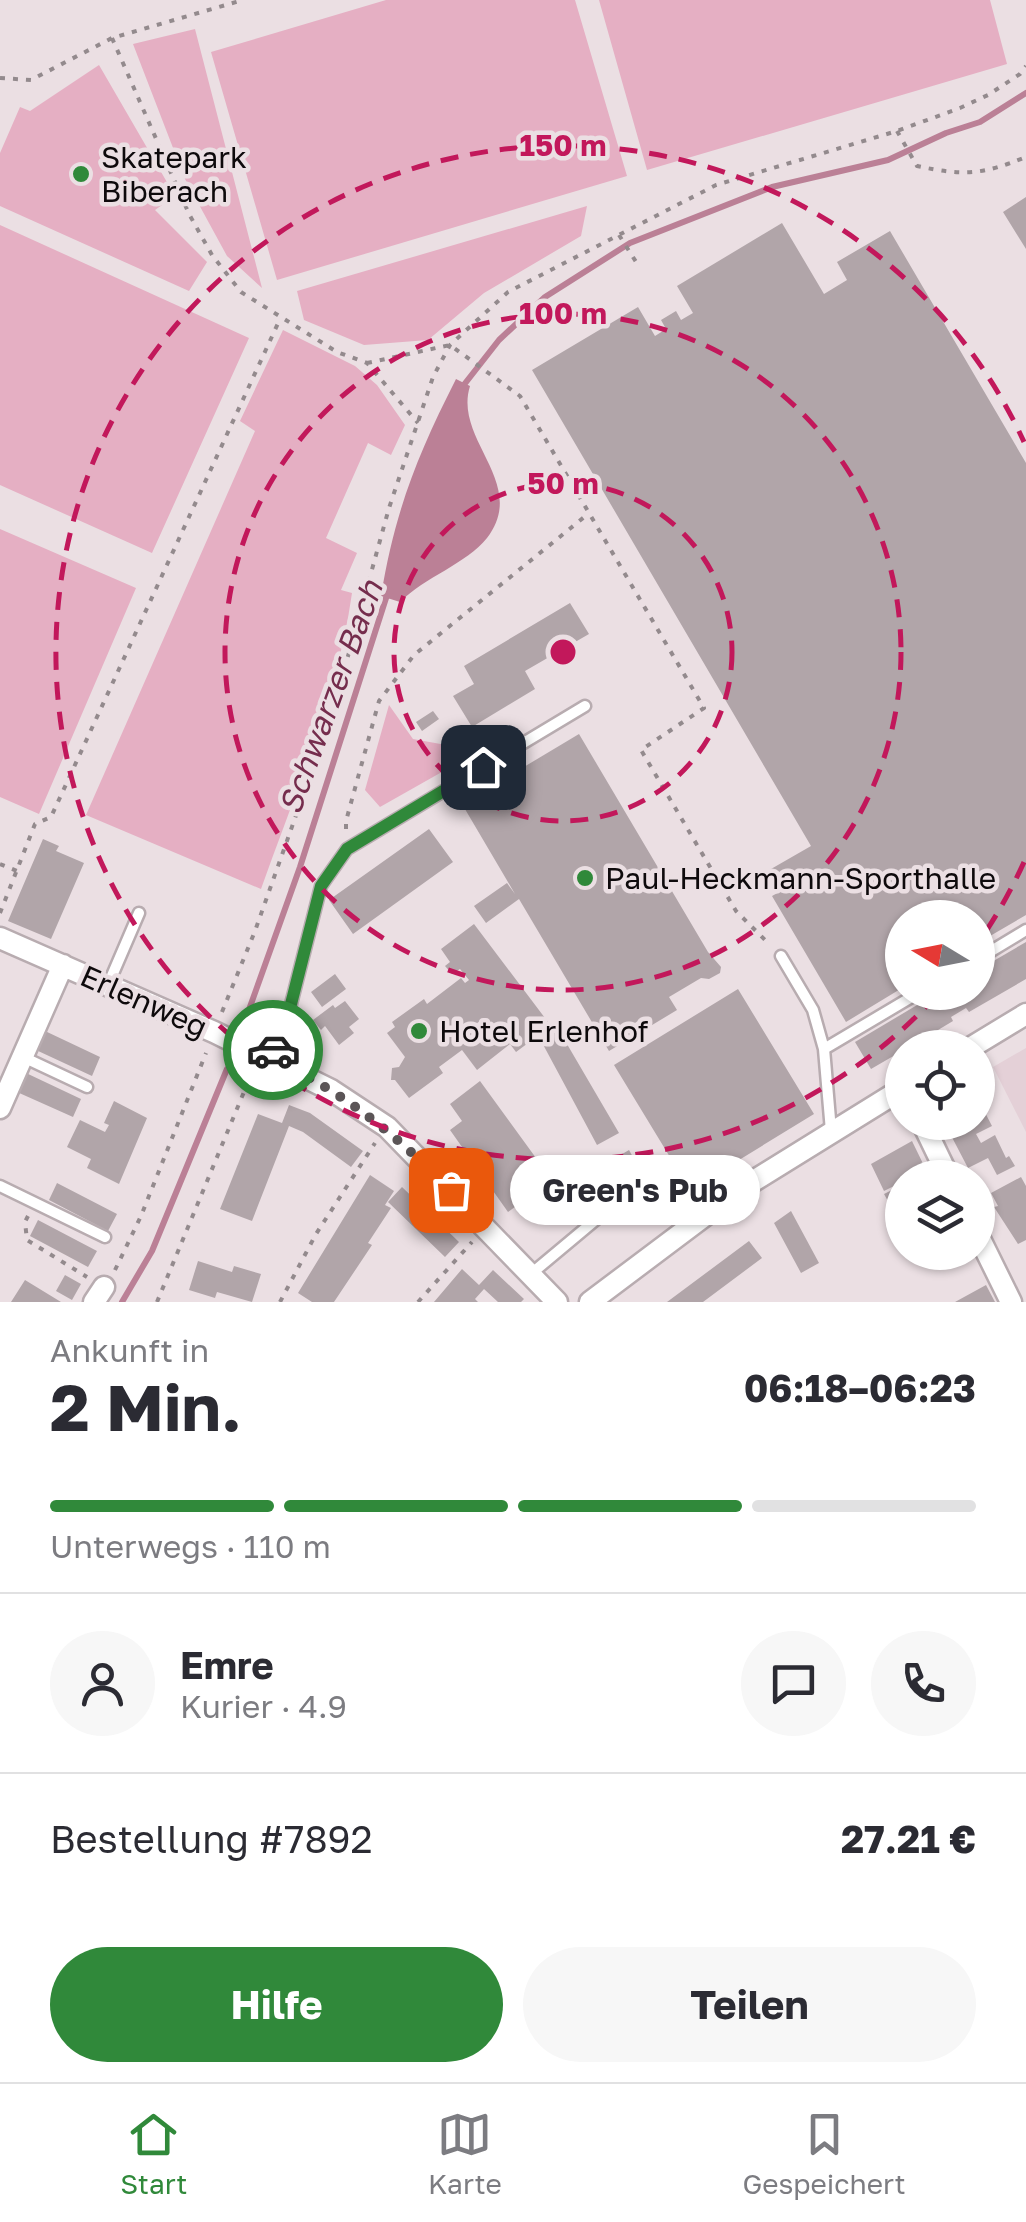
<!DOCTYPE html>
<html lang="de">
<meta charset="utf-8">
<style>
:root{--surface:#fff;--page:#f7f7f7;--text:#2b2b33;--muted:#7c7c81;--line:#e1e1e2;--accent:#30893a}
body{margin:0;font-family:"Golos Text",sans-serif;background:var(--page);color:var(--text);height:100vh;display:flex;flex-direction:column;font-size:38px;white-space:nowrap}
*{box-sizing:border-box;margin:0}
p{font-size:32px;color:var(--muted)}
.icon{flex:none;width:55px;height:55px;fill:none;stroke:currentColor;stroke-width:2;stroke-linecap:round;stroke-linejoin:round}
.map{position:relative;height:1302px;overflow:hidden}
.drawer{display:flex;flex-direction:column;background:var(--surface);flex:1}
.drawer>*{flex:none}
.needle{width:65px;rotate:280deg}
.fabs{position:absolute;left:885px;top:900px;display:grid;gap:20px}
.fabs a{display:grid;place-items:center;width:110px;height:110px;border-radius:50%;background:var(--surface);box-shadow:0 2px 8px #0004;font-size:50px}
.pin{position:absolute;display:grid;place-items:center;width:85px;height:85px;color:#fff;margin:-42px;border-radius:20px;box-shadow:0 5px 15px #0006}
.courier{position:absolute;display:grid;place-items:center;width:100px;height:100px;margin:-50px;border:8px solid #30893a;border-radius:50%;background:#fff;color:#222;box-shadow:0 2px 12px #0007}
.bubble{position:absolute;height:70px;border-radius:35px;background:var(--surface);box-shadow:0 2px 8px #0004;font-size:32px;font-weight:700;line-height:70px;text-align:center}
.headline em{font-style:normal;font-weight:700}
.headline div{display:flex;flex-direction:column-reverse}
.headline{display:flex;align-items:center;justify-content:space-between;height:170px;padding:0 50px}
h1{font-size:65px;font-weight:700;line-height:75px}
.bar{display:grid;grid-template-columns:repeat(4,1fr);gap:15px 10px;align-content:center;height:120px;padding:0 50px}
.bar i{height:12px;border-radius:8px;background:var(--line)}
.bar .active{background:var(--accent)}
.bar p{grid-column:span 4}
.line{display:flex;align-items:center;gap:25px;padding:0 50px;border-top:2px solid var(--line)}
.line div{flex:1}
.round{display:grid;place-items:center;flex:none;width:105px;height:105px;border-radius:52px;background:var(--page)}
.action{display:flex;gap:20px;margin-top:auto;padding:20px 50px}
.action a{flex:1;height:115px;border-radius:60px;background:var(--accent);color:#fff;font-size:40px;font-weight:700;line-height:115px;text-align:center}
.action a+a{background:var(--page);color:var(--text)}
.tab-bar{display:flex;justify-content:space-around;align-items:center;height:140px;border-top:2px solid var(--line);background:var(--surface);font-size:28px;color:var(--muted)}
.tab-bar a{display:grid;justify-items:center;gap:5px}
.tab-bar .active{color:var(--accent)}
.map>svg:first-child{display:block}
</style>
<div class="map">
<svg width="1026" height="1302" viewBox="0 0 1026 1302">
<rect width="100%" height="100%" fill="#ebdfe3"/>
<!-- built -->
<path fill="#e4d0d7" d="M 1026,1048 L 1026,1132 L 993,1067 Z"/>
<!-- green -->
<path fill="#e5afc3" d="M 386,0 L 575,0 L 627,176 L 277,280 L 211,52 Z
M 599,0 L 990,0 L 1007,64 L 647,170 Z
M 195,29 L 262,288 L 227,256 L 185,179 L 133,44 Z
M 99,65 L 175,196 L 155,210 L 207,262 L 189,291 L 0,206 L 0,153 L 20,107 L 30,111 Z
M 587,206 L 581,236 L 484,293 L 428,340 L 364,345 L 304,320 L 297,291 Z
M 0,225 L 249,338 L 152,553 L 0,485 Z
M 283,330 L 355,366 L 377,385 L 405,425 L 391,455 L 368,443 L 326,538 L 357,553 L 341,590 L 352,593 C 338,694 295,793 261,889 L 86,815 L 255,431 L 240,421 Z
M 0,529 L 136,588 L 39,814 L 0,797 Z
M 389,705 L 413,739 L 479,751 L 380,807 L 365,790 Z"/>
<!-- water -->
<path fill="#bb8096" d="M 456,379 L 470,386 C 453,440 529,483 487,538 C 466,564 425,577 400,602 L 381,596 C 395,511 417,456 456,379 Z"/>
<g fill="none" stroke-linecap="round" stroke-linejoin="round">
<!-- stream -->
<path stroke="#bb8096" stroke-width="6" d="M 463,386 L 499,340 L 545,297 L 630,243 L 772,187 L 888,160 L 946,133 L 980,122 L 1026,93
M 246,1018 L 300,867 L 386,598 L 391,591
M 122,1302 L 152,1251 L 227,1069"/>
</g>
<!-- building -->
<path fill="#b1a5a9" d="M 1026,197 L 1026,249 L 1003,212 Z
M 782,223 L 824,294 L 847,280 L 837,262 L 890,231 L 1026,463 L 1026,915 L 978,943 L 978,918 L 902,918 L 902,988 L 846,1022 L 772,896 L 783,890 L 771,869 L 811,846 L 532,370 L 638,307 L 655,336 L 666,329 L 661,320 L 676,311 L 681,320 L 693,313 L 677,286 Z
M 570,603 L 589,634 L 525,671 L 535,689 L 472,727 L 453,696 L 474,684 L 464,666 Z
M 433,711 L 439,719 L 422,731 L 416,722 Z
M 579,734 L 708,952 L 721,967 L 720,973 L 709,979 L 701,978 L 669,997 L 677,1010 L 609,1051 L 519,899 L 486,923 L 474,906 L 507,883 L 515,894 L 462,804 Z
M 429,829 L 453,862 L 353,934 L 329,900 Z
M 43,839 L 59,846 L 56,851 L 84,863 L 51,939 L 8,921 Z
M 474,924 L 551,1026 L 516,1052 L 510,1044 L 477,1070 L 462,1050 L 439,1067 L 443,1073 L 409,1098 L 395,1080 L 391,1080 L 392,1068 L 399,1067 L 405,1057 L 387,1033 L 395,1027 L 392,1022 L 424,999 L 427,1004 L 461,978 L 465,983 L 469,980 L 460,969 L 452,974 L 445,966 L 450,962 L 441,949 Z
M 1026,942 L 1026,979 L 969,1012 L 966,1008 L 951,1017 L 953,1021 L 908,1048 L 902,1048 L 902,1051 L 871,1069 L 855,1042 L 939,992 L 978,992 L 978,970 Z
M 335,974 L 346,989 L 322,1007 L 311,992 Z
M 738,989 L 814,1114 L 690,1190 L 614,1065 Z
M 345,1001 L 359,1019 L 349,1027 L 354,1033 L 339,1045 L 325,1026 L 321,1030 L 313,1020 L 333,1005 L 335,1008 Z
M 557,1027 L 619,1133 L 597,1145 L 539,1037 Z
M 45,1031 L 100,1057 L 92,1076 L 36,1050 Z
M 26,1073 L 81,1099 L 73,1117 L 17,1092 Z
M 480,1081 L 552,1180 L 508,1212 L 450,1130 L 462,1121 L 450,1104 Z
M 978,1099 L 992,1126 L 976,1134 L 981,1143 L 995,1135 L 1006,1158 L 1009,1156 L 1015,1166 L 997,1175 L 988,1158 L 968,1168 L 944,1122 L 978,1122 Z
M 114,1101 L 147,1118 L 119,1184 L 87,1168 L 91,1159 L 67,1147 L 80,1120 L 105,1132 L 109,1125 L 104,1123 Z
M 289,1105 L 310,1113 L 363,1151 L 351,1167 L 303,1132 L 289,1126 L 252,1221 L 220,1209 L 258,1114 L 282,1123 Z
M 912,1141 L 930,1178 L 904,1175 L 900,1177 L 902,1182 L 884,1191 L 871,1164 Z
M 629,1150 L 656,1198 L 634,1210 L 607,1163 Z
M 370,1175 L 394,1191 L 385,1205 L 391,1208 L 368,1243 L 372,1245 L 334,1302 L 312,1302 L 298,1293 Z
M 1021,1177 L 1026,1186 L 1026,1240 L 1018,1244 L 994,1207 L 998,1206 L 991,1193 Z
M 57,1183 L 117,1214 L 108,1231 L 49,1200 Z
M 402,1187 L 459,1242 L 445,1257 L 388,1202 Z
M 898,1187 L 902,1196 L 889,1203 L 884,1194 Z
M 791,1211 L 819,1263 L 801,1273 L 774,1223 Z
M 38,1220 L 97,1251 L 88,1267 L 30,1236 Z
M 749,1241 L 762,1258 L 703,1302 L 667,1302 Z
M 936,1252 L 964,1252 L 967,1257 L 944,1268 Z
M 198,1261 L 232,1272 L 234,1266 L 261,1274 L 252,1302 L 217,1292 L 215,1298 L 189,1290 Z
M 462,1269 L 479,1285 L 493,1270 L 524,1299 L 521,1302 L 498,1302 L 484,1289 L 475,1299 L 478,1302 L 434,1302 Z
M 65,1275 L 81,1284 L 72,1300 L 56,1291 Z
M 25,1280 L 61,1302 L 11,1302 Z
M 986,1285 L 995,1302 L 955,1302 Z"/>
<g fill="none" stroke-linecap="round" stroke-linejoin="round">
<defs>
<path id="lane" d="M 781,956 L 813,1010 L 824,1049 L 831,1131
M 978,959 L 1026,930
M 108,985 L 139,913
M 824,1049 L 920,992
M 23,1057 L 87,1087
M 269,1058 L 289,1012 L 321,886 L 347,849 L 585,706
M 0,1186 L 105,1237
M 532,1273 L 611,1207 L 586,1175"/>
<path id="street" d="M 0,938 L 214,1032 L 331,1090 L 387,1127 L 557,1302
M 970,1048 L 1026,1014
M 0,1108 L 63,965
M 922,1122 L 949,1178
M 978,1235 L 1011,1302
M 94,1302 L 104,1287
M 590,1302 L 739,1190 L 902,1089"/>
</defs>
<!-- lane casing -->
<use href="#lane" stroke="#b8acb0" stroke-width="15"/>
<!-- street casing -->
<use href="#street" stroke="#b8acb0" stroke-width="25"/>
<!-- path -->
<path stroke="#938a8d" stroke-width="4" stroke-dasharray="5 8" stroke-linecap="butt" d="M 112,38 L 189,214 L 212,255 L 241,292 L 337,352 L 367,363 L 418,423
M 0,78 L 31,80 L 112,38 L 243,0
M 897,131 L 917,166 C 963,176 982,175 1026,157
M 150,195 L 177,184
M 619,235 L 638,265
M 367,363 L 450,345 L 520,396 L 704,708 L 641,750 L 736,911 L 770,945
M 346,829 L 346,821 L 379,701 L 414,655 L 588,514
M 0,864 L 17,871
M 0,913 L 35,824 L 51,817 L 280,319
M 222,1012 L 255,931 L 332,714 L 389,508 L 433,377 L 450,345 L 508,292 L 716,185 L 897,131 L 960,108 L 988,95 L 1020,74 L 1026,66
M 28,1216 L 25,1222 L 27,1240 L 87,1277
M 115,1270 L 141,1216 L 206,1053
M 157,1302 L 251,1075
M 280,1302 L 316,1234 L 375,1143
M 418,1302 L 472,1242"/>
<!-- lane -->
<use href="#lane" stroke="#fff" stroke-width="10"/>
<!-- street -->
<use href="#street" stroke="#fff" stroke-width="20"/>
</g>
<g fill="none" stroke-linecap="round" stroke-linejoin="round">
<!-- done -->
<path stroke="#5b5557" stroke-width="10" stroke-dasharray="0 18" d="M 273,1050 L 269,1058 C 345,1092 392,1132 451,1190"/>
<!-- route -->
<path stroke="#30893a" stroke-width="12" d="M 273,1050 L 289,1012 L 321,886 L 347,849 L 483,767"/>
</g>
<!-- distance rings -->
<g fill="none" stroke="#c2185b" stroke-width="5" stroke-dasharray="18 12">
<circle cx="563" cy="652" r="169"/>
<circle cx="563" cy="652" r="338"/>
<path d="M1024 862A507 507 0 0 1 978 943M937 995A507 507 0 1 1 1024 442"/>
</g>
<!-- markers -->
<g fill="#30893a" stroke="#ebdfe3" stroke-width="4">
<circle cx="81" cy="174" r="10"/>
<circle cx="585" cy="878" r="10"/>
<circle cx="419" cy="1031" r="10"/>
</g>
<g text-anchor="middle" dominant-baseline="central" stroke-width="9" stroke-linejoin="round" paint-order="stroke">
<!-- poi labels -->
<g font-size="30" fill="#0e0a0c" stroke="#ebdfe3" text-anchor="start">
<text x="101" y="157">Skatepark<tspan x="101" dy="34">Biberach</tspan></text>
<text x="605" y="878">Paul-Heckmann-Sporthalle</text>
<text x="439" y="1031">Hotel Erlenhof</text>
</g>
<!-- street labels -->
<g font-size="30" fill="#0e0a0c" stroke="#ebdfe3">
<text transform="translate(144 1001) rotate(24)">Erlenweg</text>
</g>
<!-- water labels -->
<g font-size="32" font-style="italic" fill="#752d4d" stroke="#ebdfe3">
<text transform="translate(330 697) rotate(-70)">Schwarzer Bach</text>
</g>
</g>
<circle cx="563" cy="652" r="15" fill="#c2185b" stroke="#ebdfe3" stroke-width="5"/>
<g font-size="30" text-anchor="middle" font-weight="bold" fill="#c2185b" stroke="#ebdfe3" stroke-width="9" stroke-linejoin="round" paint-order="stroke">
<text x="563" y="156">150 m</text>
<text x="563" y="324">100 m</text>
<text x="563" y="494">50 m</text>
</g>
</svg>
<div class="fabs">
<a><svg class="needle" viewBox="-14 -14 28 28"><path d="M0-13l5 13h-10z" fill="#e53935"/><path d="M0 13l5-13h-10z" fill="#7c7c81"/></svg></a>
<a><svg class="icon" aria-label="locate" viewBox="0 0 24 24"><circle cx="12" cy="12" r="6"/><path d="M12 2v4M12 18v4M2 12h4M18 12h4"/></svg></a>
<a><svg class="icon" aria-label="layers" viewBox="0 0 24 24"><path d="M12 4l9 5-9 5-9-5zM3 14l9 5 9-5"/></svg></a>
</div>
<div class="pin" style="left:451px;top:1190px;background:#ea580c"><svg class="icon" aria-label="bag" viewBox="0 0 24 24"><path d="M5 8h14l-1 12H6zM9 8a3 3 0 0 1 6 0"/></svg></div>
<div class="pin" style="left:483px;top:767px;background:#1f2937"><svg class="icon" aria-label="home" viewBox="0 0 24 24"><path d="M3 11l9-7 9 7M6 9v11h12V9"/></svg></div>
<div class="courier" style="left:273px;top:1050px"><svg class="icon" aria-label="car" viewBox="0 0 24 24"><path d="M5 17H2v-5l4-1 3-4h7l3 4 3 1v5h-3M9 17h6M6 11h13"/><circle cx="7" cy="17" r="2"/><circle cx="17" cy="17" r="2"/></svg></div>
<div class="bubble" style="left:510px;top:1155px;width:250px">Green's Pub</div>
</div>
<section class="drawer">
<div class="headline"><div><h1>2 Min.</h1><p>Ankunft in</p></div><em>06:18–06:23</em></div>
<div class="bar"><i class="active"></i><i class="active"></i><i class="active"></i><i></i><p>Unterwegs · 110 m</p></div>
<div class="line" style="height:180px"><a class="round"><svg class="icon" aria-label="person" viewBox="0 0 24 24"><circle cx="12" cy="8" r="4"/><path d="M4 21q1-7 8-7t8 7"/></svg></a><div><b>Emre</b><p>Kurier · 4.9</p></div><a class="round"><svg class="icon" aria-label="chat" viewBox="0 0 24 24"><path d="M4 5h16v11H9l-5 4z"/></svg></a><a class="round"><svg class="icon" aria-label="phone" viewBox="0 0 24 24"><path d="M5 4h4l2 5-3 2q2 4 5 5l2-3 5 2v4C11 20 4 13 5 4z"/></svg></a></div>
<div class="line" style="height:130px"><div>Bestellung #7892</div><b>27.21 €</b></div>
<div class="action"><a>Hilfe</a><a>Teilen</a></div>
</section>
<nav class="tab-bar">
<a class="active"><svg class="icon" aria-label="home" viewBox="0 0 24 24"><path d="M3 11l9-7 9 7M6 9v11h12V9"/></svg>Start</a>
<a><svg class="icon" aria-label="map" viewBox="0 0 24 24"><path d="M3 6l6-2 6 2 6-2v14l-6 2-6-2-6 2zM9 4v14M15 6v14"/></svg>Karte</a>
<a><svg class="icon" aria-label="saved" viewBox="0 0 24 24"><path d="M7 4h10v16l-5-4-5 4z"/></svg>Gespeichert</a>
</nav>
